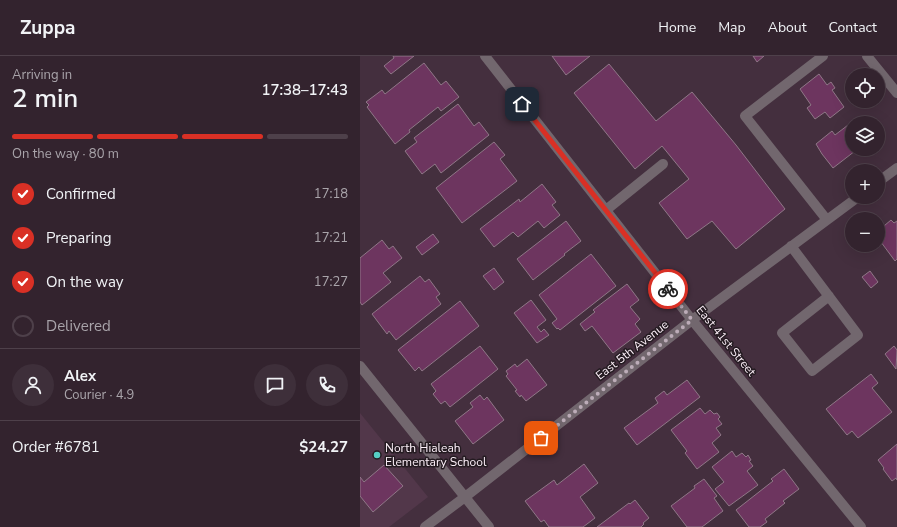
<!DOCTYPE html>
<meta charset="utf-8">
<style>
:root{--surface:#33232e;--page:#3e2f3a;--text:#f1f3f6;--muted:#a9a4aa;--line:#4e404a;--accent:#d93025}
body{margin:0;font-family:"Nunito Sans",sans-serif;background:var(--page);color:var(--text);height:100vh;display:flex;flex-direction:column;font-size:15px;white-space:nowrap}
*{box-sizing:border-box;margin:0}
p{font-size:13px;color:var(--muted)}
.icon{flex:none;width:22px;height:22px;fill:none;stroke:currentColor;stroke-width:2;stroke-linecap:round;stroke-linejoin:round}
.map{position:relative;flex:1;overflow:hidden}
.details{display:flex;flex-direction:column;background:var(--surface);width:360px}
.details>*{flex:none}
.tools{position:absolute;left:485px;top:12px;display:grid;gap:8px}
.tools a{display:grid;place-items:center;width:40px;height:40px;border-radius:50%;background:var(--surface);box-shadow:0 4px 16px #0002,0 0 0 1px var(--line);font-size:20px}
.pin{position:absolute;display:grid;place-items:center;width:34px;height:34px;color:#fff;margin:-17px;border-radius:8px;box-shadow:0 2px 6px #0006}
.courier{position:absolute;display:grid;place-items:center;width:40px;height:40px;margin:-20px;border:3px solid #d93025;border-radius:50%;background:#fff;color:#222;box-shadow:0 1px 5px #0007}
.summary em{font-style:normal;font-weight:600}
.summary div{display:flex;flex-direction:column-reverse}
.summary{display:flex;align-items:center;justify-content:space-between;height:68px;padding:0 12px}
h1{font-size:26px;font-weight:600;line-height:30px}
.bar{display:grid;grid-template-columns:repeat(4,1fr);gap:6px 4px;align-content:center;height:48px;padding:0 12px}
.bar i{height:5px;border-radius:3px;background:var(--line)}
.bar .selected{background:var(--accent)}
.bar p{grid-column:span 4}
.line{display:flex;align-items:center;gap:10px;padding:0 12px;border-top:1px solid var(--line)}
.line div{flex:1}
.round{display:grid;place-items:center;flex:none;width:42px;height:42px;border-radius:21px;background:var(--page)}
ol{padding:0 12px;list-style:none}
li{display:flex;align-items:center;gap:12px;height:44px}
li p{margin-inline-start:auto}
li .icon{padding:4px;border-radius:50%;background:var(--accent);color:#fff;stroke-width:4}
li:last-child{color:var(--muted)}
li i{width:22px;height:22px;border:2px solid var(--line);border-radius:50%}
header{display:flex;align-items:center;gap:24px;box-sizing:border-box;height:56px;padding:0 20px;background:var(--surface);border-bottom:1px solid var(--line)}
header strong{font-size:19px}
nav{display:flex;gap:22px;margin-inline-start:auto;font-size:14px}
main{display:flex;flex:1;min-height:0}
.map>svg:first-child{display:block}
</style>
<header>
<strong>Zuppa</strong>
<nav><a>Home</a><a>Map</a><a>About</a><a>Contact</a></nav>
</header>
<main>
<section class="details">
<div class="summary"><div><h1>2 min</h1><p>Arriving in</p></div><em>17:38–17:43</em></div>
<div class="bar"><i class="selected"></i><i class="selected"></i><i class="selected"></i><i></i><p>On the way · 80 m</p></div>
<ol>
<li><svg class="icon" aria-label="check" viewBox="0 0 24 24"><path d="M5 12l5 5 9-10"/></svg>Confirmed<p>17:18</p></li>
<li><svg class="icon" aria-label="check" viewBox="0 0 24 24"><path d="M5 12l5 5 9-10"/></svg>Preparing<p>17:21</p></li>
<li><svg class="icon" aria-label="check" viewBox="0 0 24 24"><path d="M5 12l5 5 9-10"/></svg>On the way<p>17:27</p></li>
<li><i></i>Delivered</li>
</ol>
<div class="line" style="height:72px"><a class="round"><svg class="icon" aria-label="person" viewBox="0 0 24 24"><circle cx="12" cy="8" r="4"/><path d="M4 21q1-7 8-7t8 7"/></svg></a><div><b>Alex</b><p>Courier · 4.9</p></div><a class="round"><svg class="icon" aria-label="chat" viewBox="0 0 24 24"><path d="M4 5h16v11H9l-5 4z"/></svg></a><a class="round"><svg class="icon" aria-label="phone" viewBox="0 0 24 24"><path d="M5 4h4l2 5-3 2q2 4 5 5l2-3 5 2v4C11 20 4 13 5 4z"/></svg></a></div>
<div class="line" style="height:52px"><div>Order #6781</div><b>$24.27</b></div>
</section>
<div class="map">
<svg width="537" height="471" viewBox="0 0 537 471">
<rect width="100%" height="100%" fill="#442f3e"/>
<!-- built -->
<path fill="#52374a" d="M 0,357 L 68,441 L 29,471 L 0,471 Z"/>
<!-- building -->
<path fill="#6d355f" stroke="#8f7787" d="M 33,0 L 54,0 L 31,18 L 24,10 L 34,2 Z
M 192,0 L 230,0 L 206,19 Z
M 393,0 L 404,0 L 397,6 Z
M 64,7 L 81,29 L 86,25 L 99,41 L 81,55 L 78,51 L 49,74 L 50,76 L 35,88 L 7,51 L 9,49 L 6,46 L 22,34 L 25,38 Z
M 249,8 L 296,65 L 332,36 L 376,89 L 425,153 L 376,193 L 352,165 L 327,183 L 299,147 L 329,123 L 302,90 L 275,113 L 214,37 Z
M 459,18 L 467,29 L 471,26 L 475,32 L 472,34 L 484,51 L 470,62 L 465,56 L 455,63 L 447,52 L 451,49 L 440,33 Z
M 98,48 L 114,70 L 119,66 L 129,79 L 81,117 L 75,108 L 62,118 L 45,95 L 57,86 L 54,82 Z
M 492,66 L 492,93 L 493,93 L 495,95 L 473,112 L 462,98 L 456,88 L 472,75 L 475,79 Z
M 134,86 L 145,99 L 140,103 L 157,125 L 102,167 L 76,132 Z
M 182,128 L 196,146 L 192,149 L 200,159 L 184,172 L 178,165 L 158,181 L 153,176 L 134,191 L 120,173 L 159,143 L 160,146 Z
M 531,164 L 534,167 L 537,165 L 537,203 L 535,205 L 518,182 L 518,175 Z
M 206,165 L 221,185 L 204,198 L 205,199 L 173,224 L 157,203 Z
M 73,178 L 79,186 L 62,199 L 56,191 Z
M 22,184 L 29,193 L 33,190 L 42,202 L 23,217 L 31,226 L 2,249 L 0,246 L 0,202 Z
M 231,198 L 256,230 L 200,274 L 198,272 L 197,273 L 192,267 L 197,263 L 179,239 Z
M 134,212 L 144,226 L 134,234 L 123,220 Z
M 510,215 L 518,226 L 511,232 L 502,221 Z
M 60,220 L 65,226 L 69,223 L 80,238 L 76,241 L 81,248 L 36,284 L 29,275 L 27,278 L 12,258 Z
M 267,228 L 279,244 L 270,251 L 280,263 L 275,268 L 281,276 L 253,297 L 232,270 L 225,275 L 220,268 L 235,256 L 233,254 Z
M 171,244 L 186,264 L 177,271 L 181,276 L 184,273 L 189,279 L 177,287 L 154,257 Z
M 100,245 L 119,270 L 62,315 L 59,311 L 55,315 L 38,294 Z
M 120,290 L 138,313 L 90,351 L 85,345 L 81,348 L 73,338 L 76,335 L 71,328 Z
M 534,290 L 537,294 L 536,313 L 525,298 Z
M 167,303 L 187,329 L 166,345 L 161,339 L 160,341 L 155,335 L 157,334 L 146,320 L 148,318 L 146,315 L 155,308 L 157,311 Z
M 511,318 L 518,327 L 512,332 L 532,356 L 498,382 L 492,375 L 487,379 L 466,353 Z
M 327,324 L 340,341 L 277,389 L 264,372 L 298,347 L 295,342 L 304,335 L 307,339 Z
M 120,339 L 124,344 L 127,341 L 144,364 L 113,388 L 95,365 L 113,351 L 110,347 Z
M 340,352 L 345,358 L 350,354 L 354,358 L 357,357 L 360,361 L 358,363 L 362,368 L 356,372 L 361,379 L 352,387 L 359,396 L 337,413 L 325,397 L 327,395 L 311,374 Z
M 537,388 L 537,424 L 536,422 L 532,425 L 523,413 L 524,412 L 518,404 Z
M 372,395 L 376,401 L 382,397 L 386,401 L 388,399 L 391,404 L 389,405 L 393,410 L 387,415 L 398,429 L 369,450 L 355,433 L 364,426 L 352,411 Z
M 224,408 L 238,427 L 220,441 L 235,462 L 223,471 L 189,471 L 184,464 L 181,466 L 165,445 L 194,424 L 197,429 Z
M 24,409 L 43,430 L 13,456 L 0,440 L 0,421 L 4,426 Z
M 424,413 L 439,433 L 423,445 L 425,447 L 405,463 L 407,466 L 400,471 L 389,471 L 376,454 L 413,425 L 411,423 Z
M 344,423 L 357,440 L 354,442 L 363,455 L 342,471 L 327,471 L 311,450 L 335,432 L 334,430 Z
M 275,444 L 289,462 L 283,467 L 284,468 L 281,471 L 237,471 L 269,447 L 270,448 Z"/>
<g fill="none" stroke-linecap="round" stroke-linejoin="round">
<!-- minor -->
<path stroke="#72676e" stroke-width="10" d="M 125,0 L 332,264 L 501,471
M 463,0 L 385,60 L 467,164
M 507,0 L 537,37
M 518,126 L 537,112
M 246,154 L 303,108
M 431,190 L 498,279 L 452,315 L 422,277 L 469,240
M 0,310 L 129,471
M 65,471 L 105,441 L 332,264 L 498,141"/>
</g>
<g fill="none" stroke-linecap="round" stroke-linejoin="round">
<!-- done -->
<path stroke="#bcacb8" stroke-width="4" stroke-dasharray="0 7.2" d="M 181,382 L 332,264 L 308,233"/>
<!-- route -->
<path stroke="#d93025" stroke-width="5" d="M 162,48 L 308,233"/>
</g>
<!-- markers -->
<circle fill="#55cec4" stroke="#241b21" stroke-width="1.5" cx="17" cy="399" r="4"/>
<g text-anchor="middle" dominant-baseline="central" stroke-width="3" stroke-linejoin="round" paint-order="stroke">
<!-- street labels -->
<g font-size="12" fill="#fdf0f9" stroke="#241b21">
<text transform="translate(366 285) rotate(51)">East 41st Street</text>
<text transform="translate(272 294) rotate(-38)">East 5th Avenue</text>
</g>
<!-- poi labels -->
<g font-size="12" fill="#fdf0f9" stroke="#241b21" text-anchor="start">
<text x="25" y="392">North Hialeah<tspan x="25" dy="14">Elementary School</tspan></text>
</g>
</g>
</svg>
<div class="tools">
<a><svg class="icon" aria-label="locate" viewBox="0 0 24 24"><circle cx="12" cy="12" r="6"/><path d="M12 2v4M12 18v4M2 12h4M18 12h4"/></svg></a>
<a><svg class="icon" aria-label="layers" viewBox="0 0 24 24"><path d="M12 4l9 5-9 5-9-5zM3 14l9 5 9-5"/></svg></a>
<a>+</a>
<a>−</a>
</div>
<div class="pin" style="left:181px;top:382px;background:#ea580c"><svg class="icon" aria-label="bag" viewBox="0 0 24 24"><path d="M5 8h14l-1 12H6zM9 8a3 3 0 0 1 6 0"/></svg></div>
<div class="pin" style="left:162px;top:48px;background:#1f2937"><svg class="icon" aria-label="home" viewBox="0 0 24 24"><path d="M3 11l9-7 9 7M6 9v11h12V9"/></svg></div>
<div class="courier" style="left:308px;top:233px"><svg class="icon" aria-label="bike" viewBox="0 0 24 24"><circle cx="6" cy="16" r="4"/><circle cx="18" cy="16" r="4"/><path d="M6 16l4-8h5l3 8M10 8l3 8H6M13 5h3"/></svg></div>
</div>
</main>
